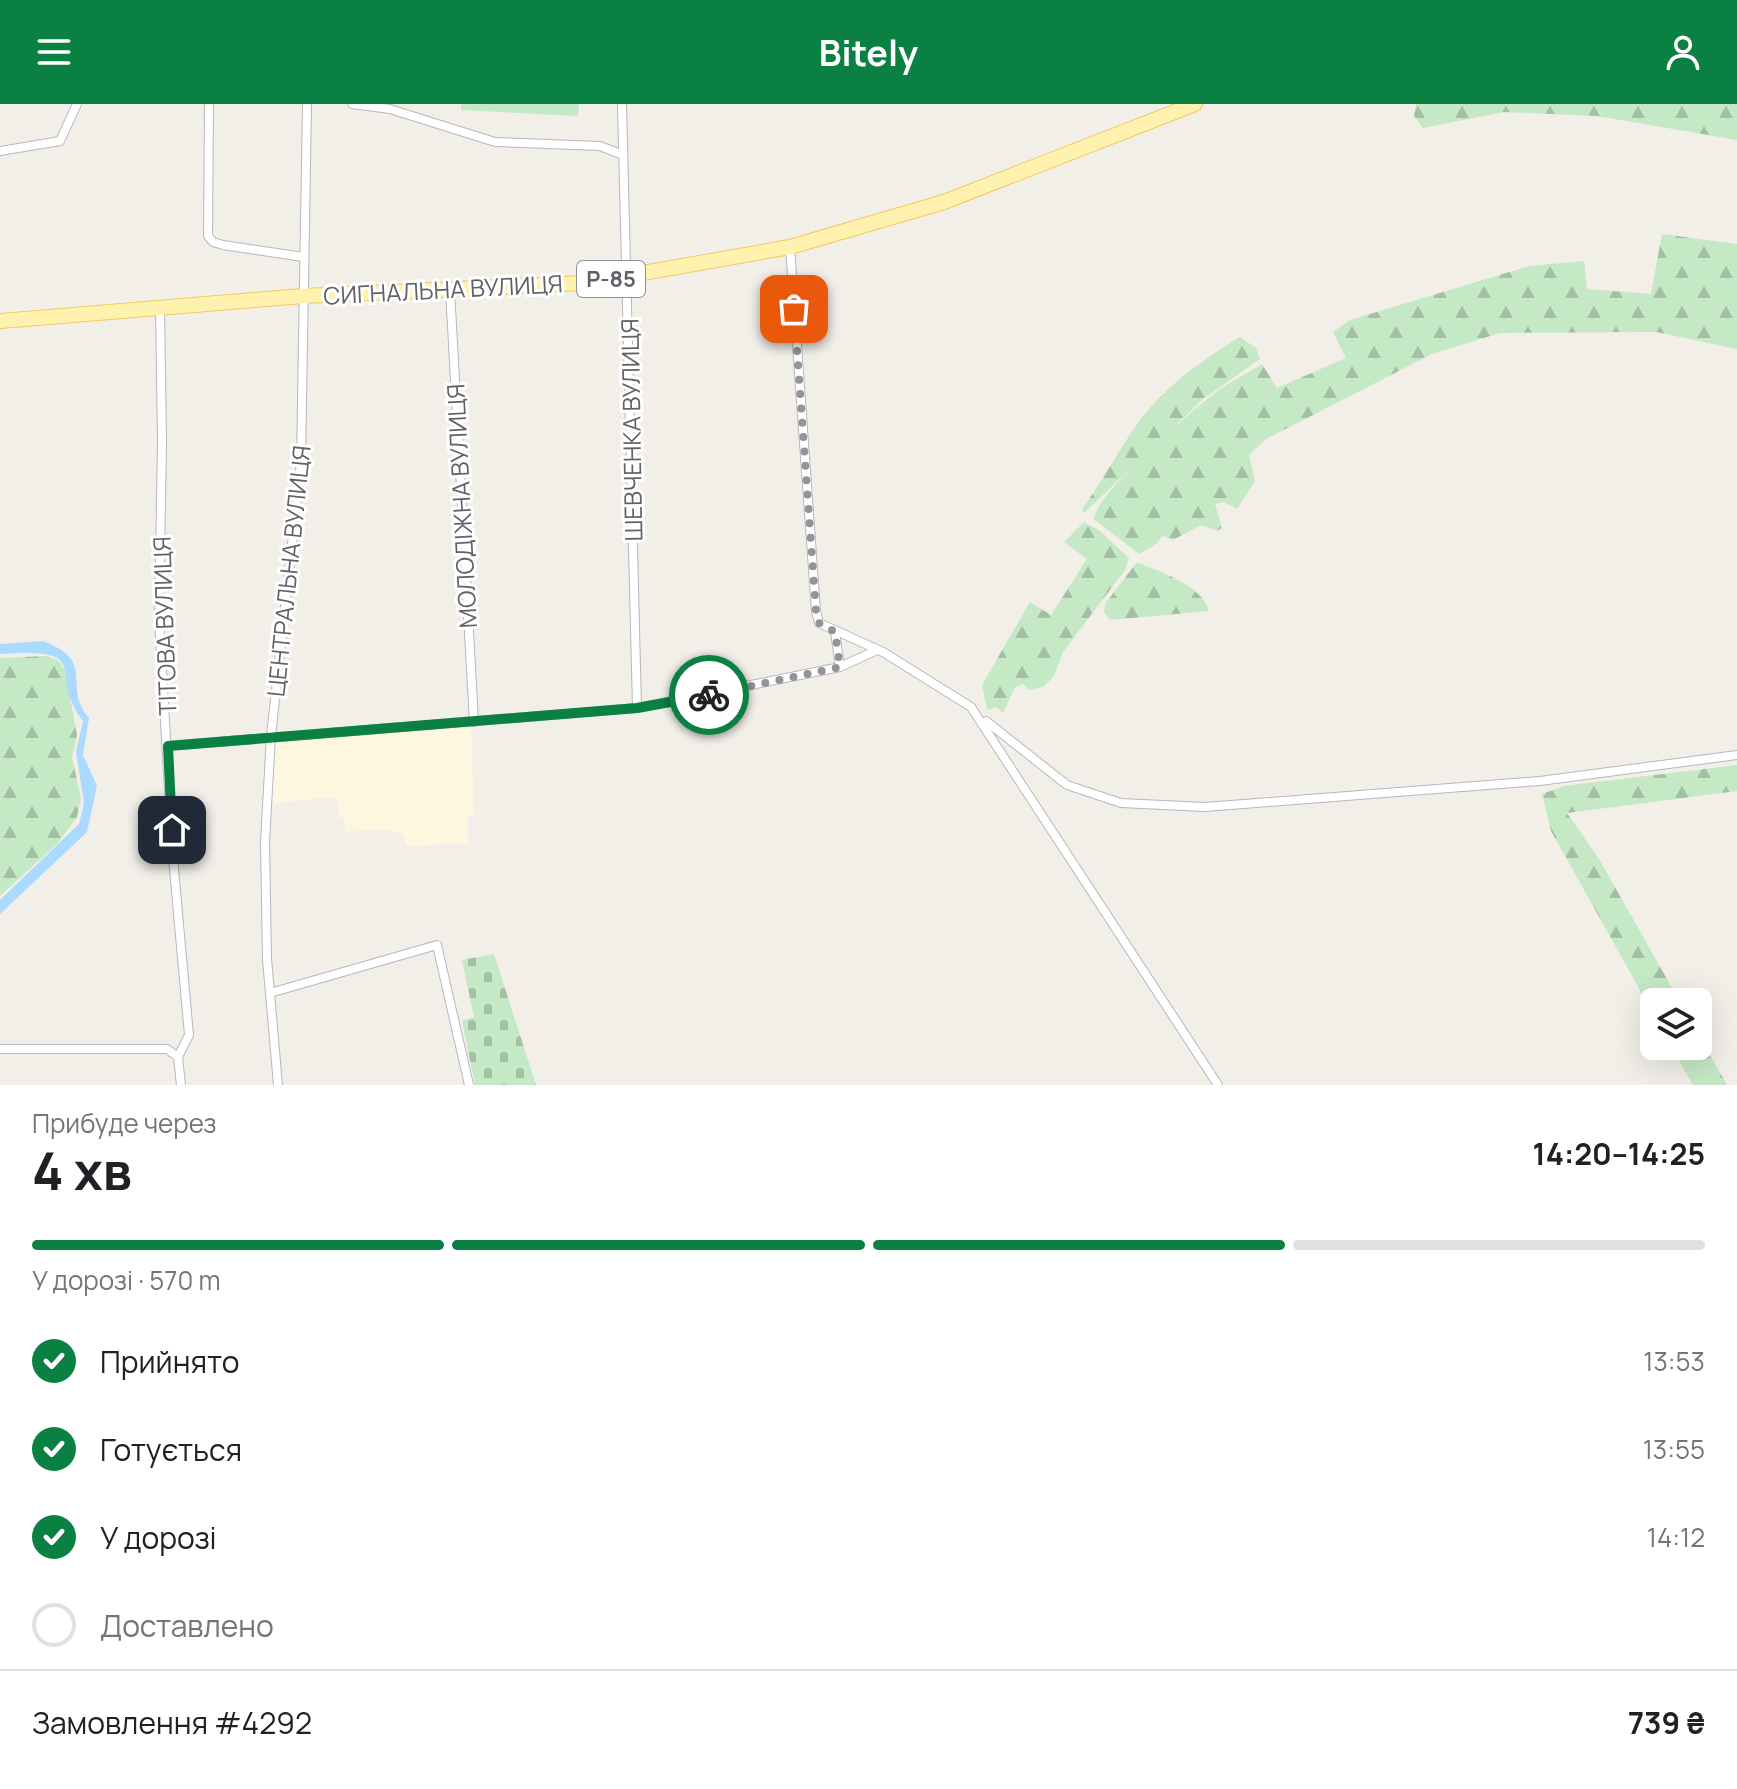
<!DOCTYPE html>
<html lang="uk">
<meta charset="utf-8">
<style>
:root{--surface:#fff;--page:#f2f2f2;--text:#202124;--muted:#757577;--line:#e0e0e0;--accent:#0b8043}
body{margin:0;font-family:Manrope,sans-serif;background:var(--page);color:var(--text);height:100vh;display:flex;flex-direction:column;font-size:30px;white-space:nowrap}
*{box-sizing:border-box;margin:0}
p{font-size:26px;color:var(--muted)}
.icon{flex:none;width:44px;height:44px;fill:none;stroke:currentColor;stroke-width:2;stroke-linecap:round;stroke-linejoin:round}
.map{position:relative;height:981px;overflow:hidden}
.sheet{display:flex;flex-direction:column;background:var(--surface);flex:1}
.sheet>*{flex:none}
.controls{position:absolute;left:1640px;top:884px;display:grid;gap:16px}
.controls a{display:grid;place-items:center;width:72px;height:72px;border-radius:12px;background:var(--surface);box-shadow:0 8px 32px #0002;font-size:40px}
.pin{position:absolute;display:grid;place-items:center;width:68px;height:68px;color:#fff;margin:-34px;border-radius:16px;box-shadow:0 4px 12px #0006}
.courier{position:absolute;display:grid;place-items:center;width:80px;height:80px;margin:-40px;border:6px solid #0b8043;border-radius:50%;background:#fff;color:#222;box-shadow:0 2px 10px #0007}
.overview em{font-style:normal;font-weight:700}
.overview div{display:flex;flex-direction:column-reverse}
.overview{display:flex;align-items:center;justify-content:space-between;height:136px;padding:0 32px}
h1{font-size:52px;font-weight:700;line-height:60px}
.bar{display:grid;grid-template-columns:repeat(4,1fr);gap:12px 8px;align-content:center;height:96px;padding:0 32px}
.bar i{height:10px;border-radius:6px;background:var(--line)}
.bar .current{background:var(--accent)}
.bar p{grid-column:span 4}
.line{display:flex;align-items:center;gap:20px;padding:0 32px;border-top:2px solid var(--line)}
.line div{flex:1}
ol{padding:0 32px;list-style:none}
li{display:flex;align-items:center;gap:24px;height:88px}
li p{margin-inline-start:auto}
li .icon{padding:8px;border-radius:50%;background:var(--accent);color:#fff;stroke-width:4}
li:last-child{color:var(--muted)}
li i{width:44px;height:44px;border:4px solid var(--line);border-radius:50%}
header{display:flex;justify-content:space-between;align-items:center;height:104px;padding:0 32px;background:var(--accent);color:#fff;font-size:36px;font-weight:700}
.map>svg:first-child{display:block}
</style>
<header><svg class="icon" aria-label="menu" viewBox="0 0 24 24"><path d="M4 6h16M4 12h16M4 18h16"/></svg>Bitely<svg class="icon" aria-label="person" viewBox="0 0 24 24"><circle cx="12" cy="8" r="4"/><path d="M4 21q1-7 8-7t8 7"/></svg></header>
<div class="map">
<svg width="1737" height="981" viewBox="0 0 1737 981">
<defs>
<pattern id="forest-firs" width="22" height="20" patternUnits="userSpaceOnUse" patternTransform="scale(2)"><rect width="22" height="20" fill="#c5e8c5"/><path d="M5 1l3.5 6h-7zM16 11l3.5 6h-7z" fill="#a3c0a4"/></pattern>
<pattern id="cemetery-stones" width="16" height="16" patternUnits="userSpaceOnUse" patternTransform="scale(2)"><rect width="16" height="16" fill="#c5e8c5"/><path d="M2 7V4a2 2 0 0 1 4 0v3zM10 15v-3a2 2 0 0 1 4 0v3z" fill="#a3c0a4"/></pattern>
</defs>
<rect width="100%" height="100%" fill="#f1efe8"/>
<!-- commercial -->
<path fill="#fef7e0" d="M 471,619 L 474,712 L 467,713 L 469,739 L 406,742 L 403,730 L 386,725 L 345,728 L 344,714 L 339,714 L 338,694 L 332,693 L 269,700 L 272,633 Z"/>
<!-- forest -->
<path fill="url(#forest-firs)" d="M 1416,0 L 1737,0 L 1737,36 L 1597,12 L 1504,8 L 1423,24 L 1414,12 Z
M 1662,130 L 1737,140 L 1737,245 L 1656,228 L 1500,229 L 1432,250 L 1266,335 L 1249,351 L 1255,377 L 1237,405 L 1224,398 L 1215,400 L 1222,424 L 1217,427 L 1201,421 L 1173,436 L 1162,432 L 1156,440 L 1139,450 L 1094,415 C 1096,389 1194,304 1219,286 C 1233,276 1248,269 1262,260 L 1277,284 L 1346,254 L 1333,228 L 1350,216 L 1529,162 L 1584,157 L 1587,185 L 1651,190 Z
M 1240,233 L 1256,244 L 1260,255 L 1203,295 L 1084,409 L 1082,405 C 1103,377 1119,345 1140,316 C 1167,281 1202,256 1240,233 Z
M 1084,418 L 1100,427 L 1129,454 L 1125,466 L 1063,548 L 1054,572 L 1043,583 L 1029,586 L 1023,580 L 1015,583 L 1003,609 L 996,603 L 987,606 L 982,581 L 1030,498 L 1051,511 L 1087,455 L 1064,438 Z
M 1137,458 C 1160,468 1202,481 1209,507 L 1110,516 L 1104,508 L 1105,500 Z
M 47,552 L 59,557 L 65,567 L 77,631 L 72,653 L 81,694 L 77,713 L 57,740 L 0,792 L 0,554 Z
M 1737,661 L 1737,687 L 1567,709 L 1599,755 L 1680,898 L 1654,898 L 1654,911 L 1551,727 L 1542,690 L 1564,682 Z
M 1698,930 L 1727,981 L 1693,981 L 1671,942 L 1698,942 Z"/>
<!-- cemetery -->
<path fill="url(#cemetery-stones)" d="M 494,850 L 536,981 L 475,981 L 462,917 L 474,913 L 462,856 Z"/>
<!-- park -->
<path fill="#c5e8c5" d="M 461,0 L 579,0 L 578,12 L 461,6 Z"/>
<!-- water -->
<path fill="#aadaff" d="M 43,537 C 98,558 61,581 89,614 L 83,651 L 97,682 L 87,728 L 0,810 L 0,796 L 79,720 L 84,699 L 76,648 L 83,617 C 45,568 98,544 0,550 L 0,540 Z"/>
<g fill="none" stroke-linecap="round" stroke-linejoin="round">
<defs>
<path id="street" d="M 209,0 L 208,132 L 213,138 L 223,141 L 303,153
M 352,0 L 390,5 L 495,38 L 600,42 L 623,51
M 622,0 L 637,604
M 0,47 L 60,37 L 77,0
M 790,143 L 816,507 L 819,519 L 883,548 L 971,603 L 1218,981
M 450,186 L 474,618
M 160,203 L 162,338 L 159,515 L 173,754 L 189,931 L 178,953 L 181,981
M 835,528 L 840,563
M 986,617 L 1067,681 L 1121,699 L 1205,703 L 1540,677 L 1737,651
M 168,642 L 637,604 L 840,563 L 877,546
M 270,889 L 437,841 L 469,981
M 0,945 L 167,945 L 178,953
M 278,981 L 267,855 L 265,738 L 271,632 L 301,358 L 307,0"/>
<path id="primary" d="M 0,217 L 303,192 L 586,179 L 790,143 L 944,98 L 1195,0"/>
</defs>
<!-- street casing -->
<use href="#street" stroke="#b5b8bc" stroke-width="10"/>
<!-- primary casing -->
<use href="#primary" stroke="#f2c960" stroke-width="16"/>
<!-- street -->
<use href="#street" stroke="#fff" stroke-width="8"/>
<!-- primary -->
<use href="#primary" stroke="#fff2af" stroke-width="14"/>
</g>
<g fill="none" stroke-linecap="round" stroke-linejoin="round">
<!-- done -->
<path stroke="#929495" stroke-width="8" stroke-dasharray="0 14.4" d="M 709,591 L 840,563 L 835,528 L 819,519 L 816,507 L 794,205"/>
<!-- route -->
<path stroke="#0b8043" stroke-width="10" d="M 172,726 L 168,642 L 637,604 L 709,591"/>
</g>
<g text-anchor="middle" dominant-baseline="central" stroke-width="6" stroke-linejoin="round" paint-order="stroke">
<!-- shield labels -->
<rect fill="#fff" stroke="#8f9295" stroke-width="2" x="577" y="157" width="68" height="36" rx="6"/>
<g font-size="22" font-weight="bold" fill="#5f6368">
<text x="611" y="175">Р-85</text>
</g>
<!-- street labels -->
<g font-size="24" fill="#5f6368" stroke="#fff">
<text transform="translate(443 185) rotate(-3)">СИГНАЛЬНА ВУЛИЦЯ</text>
<text transform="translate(631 326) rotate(-91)">ШЕВЧЕНКА ВУЛИЦЯ</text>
<text transform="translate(461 402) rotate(-93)">МОЛОДІЖНА ВУЛИЦЯ</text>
<text transform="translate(288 467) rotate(-84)">ЦЕНТРАЛЬНА ВУЛИЦЯ</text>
<text transform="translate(164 522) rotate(-92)">ТІТОВА ВУЛИЦЯ</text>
</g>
</g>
</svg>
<div class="controls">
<a><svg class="icon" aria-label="layers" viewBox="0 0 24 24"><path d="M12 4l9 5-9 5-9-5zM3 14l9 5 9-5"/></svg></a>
</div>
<div class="pin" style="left:794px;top:205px;background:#ea580c"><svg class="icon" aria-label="bag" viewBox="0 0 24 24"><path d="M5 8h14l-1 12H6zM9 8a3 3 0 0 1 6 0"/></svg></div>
<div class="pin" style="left:172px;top:726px;background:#1f2937"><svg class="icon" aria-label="home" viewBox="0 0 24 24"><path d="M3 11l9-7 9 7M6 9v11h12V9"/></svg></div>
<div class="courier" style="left:709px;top:591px"><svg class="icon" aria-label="bike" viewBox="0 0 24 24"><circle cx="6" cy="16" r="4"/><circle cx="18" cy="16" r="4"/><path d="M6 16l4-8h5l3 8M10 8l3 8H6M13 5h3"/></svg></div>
</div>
<section class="sheet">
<div class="overview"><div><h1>4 хв</h1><p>Прибуде через</p></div><em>14:20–14:25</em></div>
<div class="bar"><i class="current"></i><i class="current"></i><i class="current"></i><i></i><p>У дорозі · 570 m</p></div>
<ol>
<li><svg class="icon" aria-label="check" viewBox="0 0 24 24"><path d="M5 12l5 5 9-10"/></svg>Прийнято<p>13:53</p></li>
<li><svg class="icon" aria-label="check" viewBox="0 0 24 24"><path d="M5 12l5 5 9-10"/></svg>Готується<p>13:55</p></li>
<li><svg class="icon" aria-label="check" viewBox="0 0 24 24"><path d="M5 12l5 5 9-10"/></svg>У дорозі<p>14:12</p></li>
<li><i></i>Доставлено</li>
</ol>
<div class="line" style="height:104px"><div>Замовлення #4292</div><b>739 ₴</b></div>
</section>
